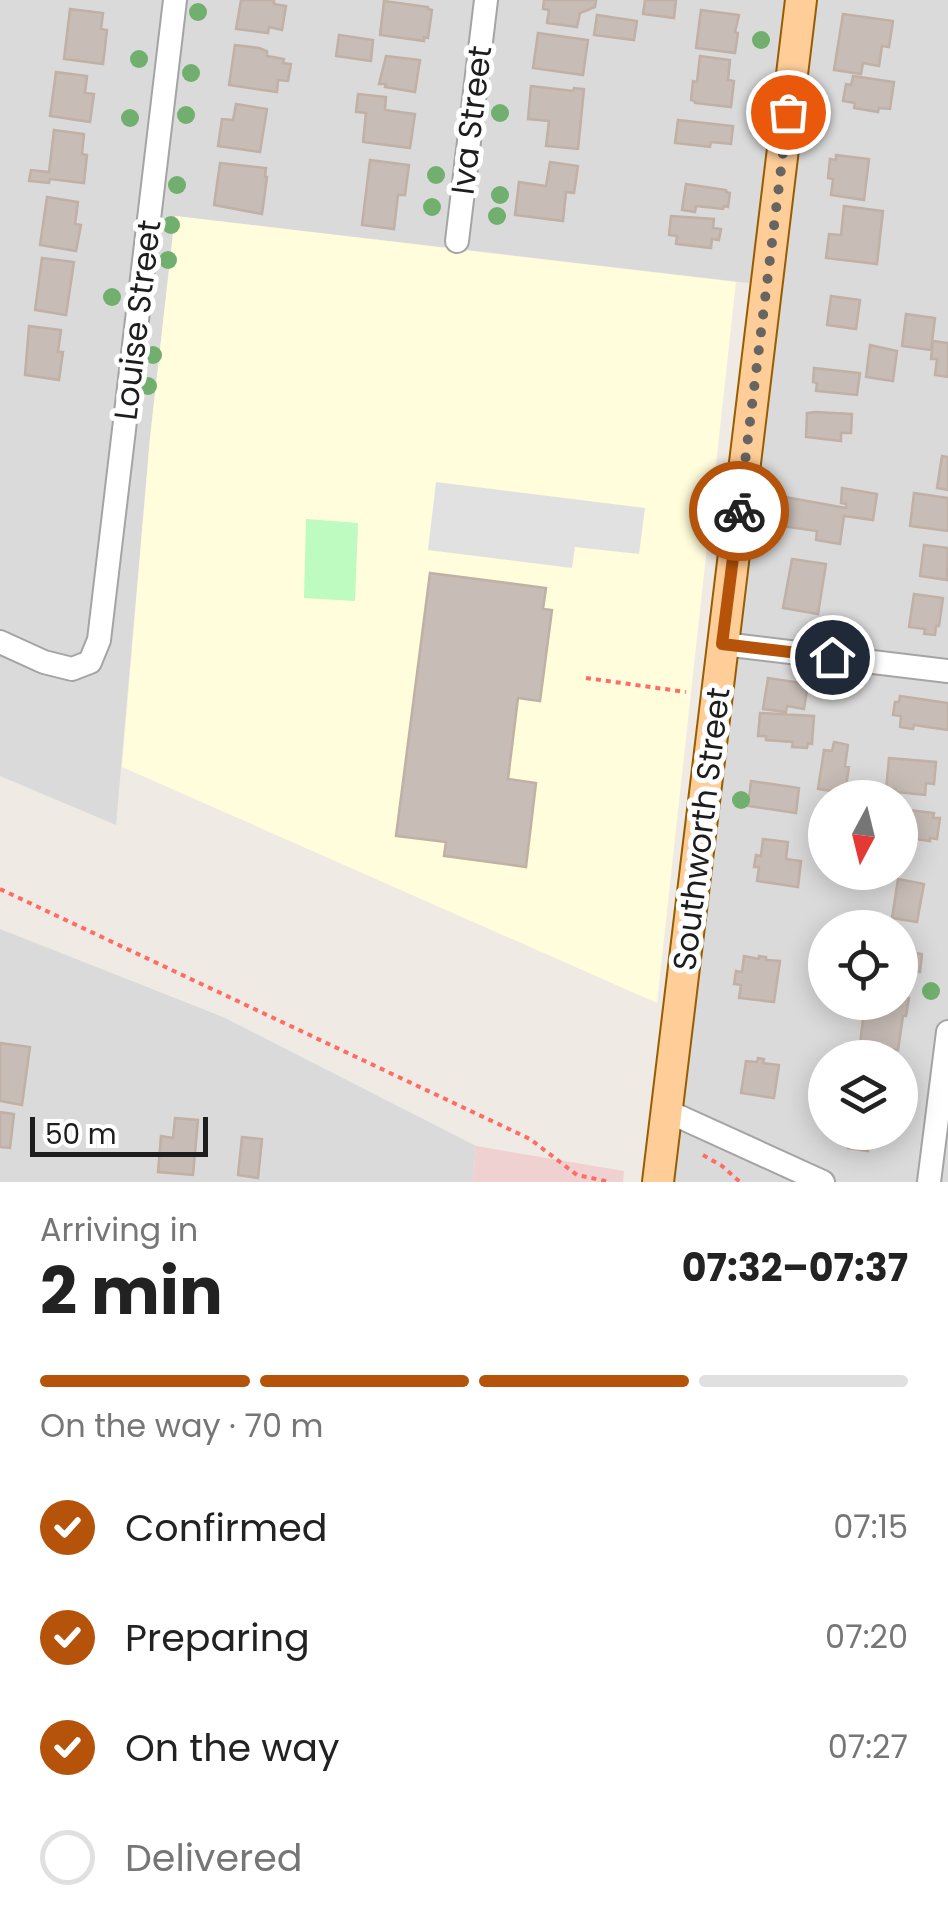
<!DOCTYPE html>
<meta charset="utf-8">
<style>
:root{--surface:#fff;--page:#f6f6f6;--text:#222;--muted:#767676;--line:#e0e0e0;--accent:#b45309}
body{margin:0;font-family:Poppins,sans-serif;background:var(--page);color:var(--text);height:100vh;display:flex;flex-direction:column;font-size:38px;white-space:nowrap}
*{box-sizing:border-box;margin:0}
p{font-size:32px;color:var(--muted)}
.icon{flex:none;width:55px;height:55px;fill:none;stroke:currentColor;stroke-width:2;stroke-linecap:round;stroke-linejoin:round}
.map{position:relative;height:1182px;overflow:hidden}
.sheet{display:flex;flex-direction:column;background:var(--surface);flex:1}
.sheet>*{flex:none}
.needle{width:65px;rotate:187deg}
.buttons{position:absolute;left:808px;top:780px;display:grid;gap:20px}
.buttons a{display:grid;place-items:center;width:110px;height:110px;border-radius:50%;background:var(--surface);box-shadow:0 5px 25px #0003;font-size:50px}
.scale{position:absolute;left:30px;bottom:25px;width:178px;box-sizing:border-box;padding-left:10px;border:5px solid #1d1d1d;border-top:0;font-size:28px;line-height:35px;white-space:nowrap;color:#1d1d1d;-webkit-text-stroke:8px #fff;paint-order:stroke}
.pin{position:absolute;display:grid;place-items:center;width:85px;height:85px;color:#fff;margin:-42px;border:5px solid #fff;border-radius:50%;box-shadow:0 2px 10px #0007}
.courier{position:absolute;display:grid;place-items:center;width:100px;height:100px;margin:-50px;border:8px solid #b45309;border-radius:50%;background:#fff;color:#222;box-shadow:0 2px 12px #0007}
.head em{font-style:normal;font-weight:700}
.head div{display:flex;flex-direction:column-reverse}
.head{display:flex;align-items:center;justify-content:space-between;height:170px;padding:0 40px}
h1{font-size:65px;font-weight:700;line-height:75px}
.bar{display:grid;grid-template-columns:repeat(4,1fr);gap:15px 10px;align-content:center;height:120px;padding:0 40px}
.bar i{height:12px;border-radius:8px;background:var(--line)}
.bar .active{background:var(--accent)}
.bar p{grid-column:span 4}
ol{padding:0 40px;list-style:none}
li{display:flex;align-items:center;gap:30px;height:110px}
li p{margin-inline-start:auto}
li .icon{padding:10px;border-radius:50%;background:var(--accent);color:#fff;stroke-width:4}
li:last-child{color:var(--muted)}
li i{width:55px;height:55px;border:5px solid var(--line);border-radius:50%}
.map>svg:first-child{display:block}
</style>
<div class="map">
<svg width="948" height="1182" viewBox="0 0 948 1182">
<rect width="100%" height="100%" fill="#efeae3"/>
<!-- residential -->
<path fill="#dbdada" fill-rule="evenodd" d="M 0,0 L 948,0 L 948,1182 L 658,1182 L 766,285 L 175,216 L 150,438 L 116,825 L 0,776 ZM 825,798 L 900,798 L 900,872 L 825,872 ZM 825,928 L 900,928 L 900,1002 L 825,1002 ZM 825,1058 L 900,1058 L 900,1132 L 825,1132 Z
M 0,929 L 223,1017 L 476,1146 L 473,1182 L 0,1182 Z"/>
<!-- commercial -->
<path fill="#f0d1d1" d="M 476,1146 L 624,1171 L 623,1182 L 473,1182 Z"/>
<!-- education -->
<path fill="#fffddc" d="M 175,216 L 736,282 L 657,1003 L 122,767 L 150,438 Z"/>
<!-- park -->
<path fill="#befbc0" d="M 306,519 L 358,523 L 355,601 L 304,598 Z"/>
<!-- parking -->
<path fill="#e1e1e1" d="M 436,482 L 645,508 L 639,554 L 575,547 L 572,568 L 428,550 Z"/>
<!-- building -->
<path fill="#c7bcb6" stroke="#c1b0a5" stroke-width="2.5" d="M 241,0 L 274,0 L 274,4 L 286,6 L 282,30 L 269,27 L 268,33 L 236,29 Z
M 544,0 L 596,0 L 595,7 L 580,13 L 577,27 L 547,23 L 549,10 L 543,9 Z
M 645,0 L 676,0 L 674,18 L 643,14 Z
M 384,1 L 428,7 L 428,9 L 432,10 L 428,38 L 424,37 L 424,41 L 380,35 Z
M 70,9 L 103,13 L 101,29 L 107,30 L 103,64 L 64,59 Z
M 701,10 L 739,15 L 735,32 L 738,33 L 735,53 L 696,48 Z
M 843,14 L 893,21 L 889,47 L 882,46 L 879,66 L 863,63 L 861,74 L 834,70 Z
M 597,15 L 637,21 L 634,40 L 594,35 Z
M 538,33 L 588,40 L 583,75 L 533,68 Z
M 339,35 L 373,40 L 371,61 L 336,56 Z
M 235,45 L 259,48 L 267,51 L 267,56 L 284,59 L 283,63 L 291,64 L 288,81 L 278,80 L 277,92 L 229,85 Z
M 386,56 L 420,60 L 415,92 L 385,87 L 386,84 L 379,84 Z
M 700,56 L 730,60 L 728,80 L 734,81 L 731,107 L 695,103 L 695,101 L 691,100 L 693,81 L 697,82 Z
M 56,72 L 87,76 L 85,93 L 94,94 L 90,122 L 50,116 Z
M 853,76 L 894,82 L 890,109 L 879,108 L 878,112 L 854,108 L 855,103 L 843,101 L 846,84 L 851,85 Z
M 531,86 L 573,91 L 574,88 L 584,89 L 578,149 L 546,146 L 549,121 L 528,119 Z
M 358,94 L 386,97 L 385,110 L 415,114 L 410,148 L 363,142 L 366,113 L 356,112 Z
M 236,104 L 267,109 L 260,152 L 218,146 L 222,119 L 233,120 Z
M 678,120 L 733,126 L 731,144 L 711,142 L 710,147 L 675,143 Z
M 54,130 L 84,134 L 82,154 L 87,155 L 84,183 L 50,179 L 49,183 L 29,181 L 31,170 L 49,172 Z
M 836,155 L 869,159 L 864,200 L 831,195 L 833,179 L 828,178 L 830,159 L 836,160 Z
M 370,160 L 409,165 L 405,195 L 398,195 L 394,229 L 362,225 Z
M 550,162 L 578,166 L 574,193 L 566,192 L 563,221 L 515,215 L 519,182 L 546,186 Z
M 220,163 L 266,168 L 265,177 L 267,177 L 262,214 L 214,205 Z
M 686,184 L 726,190 L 726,192 L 730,193 L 728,207 L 724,206 L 723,209 L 696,206 L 695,212 L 682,210 Z
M 47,197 L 78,202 L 75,224 L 81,225 L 76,251 L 40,245 Z
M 844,206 L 883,211 L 877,264 L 826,258 L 829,234 L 841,235 Z
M 671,216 L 714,219 L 713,228 L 721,229 L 719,240 L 712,239 L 711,248 L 676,244 L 677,236 L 669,235 Z
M 42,258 L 74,262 L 66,315 L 35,310 Z
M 831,296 L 860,300 L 856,329 L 827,325 Z
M 906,314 L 935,318 L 931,350 L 902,346 Z
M 29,326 L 61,330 L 58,352 L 63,352 L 59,380 L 25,375 Z
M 933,341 L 948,343 L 948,377 L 935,375 L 937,359 L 931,359 Z
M 870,345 L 897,351 L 893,381 L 866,377 Z
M 814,368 L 860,373 L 857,395 L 816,391 L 817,383 L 813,382 Z
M 815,412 L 852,414 L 851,433 L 841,433 L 841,441 L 806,437 L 807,413 Z
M 942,456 L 948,457 L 948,490 L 937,488 Z
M 842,488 L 877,494 L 873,520 L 844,516 L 840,544 L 816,540 L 817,531 L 781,526 L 785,497 L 846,508 L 846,504 L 841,503 Z
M 914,493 L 948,498 L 948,531 L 910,526 Z
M 924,545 L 948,548 L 947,580 L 920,576 Z
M 792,559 L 826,564 L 818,614 L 783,608 Z
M 430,573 L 546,588 L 543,609 L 552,610 L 540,701 L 518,698 L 508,779 L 536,783 L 526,867 L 444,856 L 446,842 L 396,836 Z
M 914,594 L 943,598 L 939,626 L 936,626 L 935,635 L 924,634 L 925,629 L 909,627 Z
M 768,678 L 808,684 L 804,709 L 787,706 L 786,712 L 763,709 Z
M 900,696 L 948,703 L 948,730 L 914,725 L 913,729 L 900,727 L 901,716 L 893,715 L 895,702 L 899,702 Z
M 760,713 L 814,716 L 812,744 L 808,743 L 807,748 L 792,747 L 793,742 L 766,740 L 766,736 L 758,736 Z
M 834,742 L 848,745 L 845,766 L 849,767 L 845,793 L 818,789 L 824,750 L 832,751 Z
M 889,758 L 936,762 L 934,784 L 926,783 L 925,795 L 895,792 L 896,789 L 886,789 Z
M 751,781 L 799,788 L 796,813 L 748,806 Z
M 901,809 L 934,813 L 933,818 L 940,818 L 937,839 L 930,838 L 930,841 L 900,837 Z
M 763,839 L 788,842 L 786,859 L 801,861 L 798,887 L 757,881 L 759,867 L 754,867 L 756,855 L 761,856 Z
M 898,879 L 924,884 L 917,922 L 892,918 Z
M 900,947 L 915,949 L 915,953 L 922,954 L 920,972 L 914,971 L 912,985 L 900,984 Z
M 744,956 L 759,959 L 759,956 L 766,957 L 766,960 L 780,961 L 774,1002 L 739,998 L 741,985 L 734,984 L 736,971 L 742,972 Z
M 900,997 L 909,998 L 906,1016 L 903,1016 L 898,1050 L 860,1045 L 865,1002 L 900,1002 Z
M 0,1043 L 30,1047 L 22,1105 L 0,1101 Z
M 758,1058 L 764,1059 L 763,1063 L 779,1065 L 774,1098 L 741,1093 L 746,1061 L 757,1062 Z
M 0,1112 L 14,1114 L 10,1148 L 0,1147 Z
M 175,1118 L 198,1120 L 193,1175 L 158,1172 L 161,1136 L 173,1138 Z
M 845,1132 L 874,1132 L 873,1145 L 869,1144 L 868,1151 L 848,1148 L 849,1142 L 843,1142 Z
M 242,1137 L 262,1139 L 258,1178 L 238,1175 Z"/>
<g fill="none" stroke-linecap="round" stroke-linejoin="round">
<defs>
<path id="minor" d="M 457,241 L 486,0
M 0,642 L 44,662 L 72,669 L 90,662 L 99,640 L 175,0
M 723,644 L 948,671
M 667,1111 L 823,1182
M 929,1182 L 948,1032"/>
<path id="major" d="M 658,1182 L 801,0"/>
</defs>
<!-- minor casing -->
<use href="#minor" stroke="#a4a4a4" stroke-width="26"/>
<!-- major casing -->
<use href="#major" stroke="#975d00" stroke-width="34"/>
<!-- path -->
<path stroke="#fe6d65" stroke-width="4" stroke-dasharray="5 5" stroke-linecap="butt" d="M 586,678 L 686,692
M 0,889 L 530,1139 L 577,1175 L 610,1182
M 703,1155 L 722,1166 L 740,1182"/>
<!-- minor -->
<use href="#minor" stroke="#fff" stroke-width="22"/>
<!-- major -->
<use href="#major" stroke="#ffcd98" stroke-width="30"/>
</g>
<!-- trees -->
<g fill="#70af6d">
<circle cx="198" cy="12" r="9"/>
<circle cx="761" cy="40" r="9"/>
<circle cx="139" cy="59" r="9"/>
<circle cx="191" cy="73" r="9"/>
<circle cx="500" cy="113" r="9"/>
<circle cx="186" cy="115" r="9"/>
<circle cx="130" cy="118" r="9"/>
<circle cx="436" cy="175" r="9"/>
<circle cx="177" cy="185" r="9"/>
<circle cx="500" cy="195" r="9"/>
<circle cx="432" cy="207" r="9"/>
<circle cx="497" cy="216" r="9"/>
<circle cx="171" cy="225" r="9"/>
<circle cx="168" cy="260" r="9"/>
<circle cx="112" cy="297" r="9"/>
<circle cx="153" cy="355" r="9"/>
<circle cx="148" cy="386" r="9"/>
<circle cx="741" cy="800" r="9"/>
<circle cx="931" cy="991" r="9"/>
</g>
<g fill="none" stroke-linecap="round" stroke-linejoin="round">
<!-- done -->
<path stroke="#666562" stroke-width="10" stroke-dasharray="0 18" d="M 739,511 L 788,112"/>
<!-- route -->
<path stroke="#b45309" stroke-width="12" d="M 739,511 L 722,644 L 832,657"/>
</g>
<g text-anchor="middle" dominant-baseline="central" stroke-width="10" stroke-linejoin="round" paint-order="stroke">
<!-- street labels -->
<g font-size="32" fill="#1d1d1d" stroke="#fff">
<text transform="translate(471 120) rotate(-83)">Iva Street</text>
<text transform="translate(137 320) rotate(-83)">Louise Street</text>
<text transform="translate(701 829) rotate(-83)">Southworth Street</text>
</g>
</g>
</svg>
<div class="buttons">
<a><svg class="needle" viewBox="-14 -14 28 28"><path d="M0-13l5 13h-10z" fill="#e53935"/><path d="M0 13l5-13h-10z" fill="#767676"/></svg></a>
<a><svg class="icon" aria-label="locate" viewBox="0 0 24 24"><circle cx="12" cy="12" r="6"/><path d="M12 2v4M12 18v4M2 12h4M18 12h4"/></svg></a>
<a><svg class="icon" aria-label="layers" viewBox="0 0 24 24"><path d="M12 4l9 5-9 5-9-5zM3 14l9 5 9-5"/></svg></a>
</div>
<div class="scale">50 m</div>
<div class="pin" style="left:788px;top:112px;background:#ea580c"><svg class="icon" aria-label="bag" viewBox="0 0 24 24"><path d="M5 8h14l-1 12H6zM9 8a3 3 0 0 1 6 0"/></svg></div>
<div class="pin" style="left:832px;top:657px;background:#1f2937"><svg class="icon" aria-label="home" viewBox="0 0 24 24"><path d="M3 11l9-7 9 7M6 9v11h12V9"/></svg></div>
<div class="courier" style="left:739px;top:511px"><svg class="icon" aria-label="bike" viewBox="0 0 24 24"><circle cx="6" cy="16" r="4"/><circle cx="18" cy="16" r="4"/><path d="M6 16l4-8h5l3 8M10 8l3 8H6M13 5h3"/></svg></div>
</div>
<section class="sheet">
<div class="head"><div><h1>2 min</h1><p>Arriving in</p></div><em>07:32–07:37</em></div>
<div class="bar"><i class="active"></i><i class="active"></i><i class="active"></i><i></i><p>On the way · 70 m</p></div>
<ol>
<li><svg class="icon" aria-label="check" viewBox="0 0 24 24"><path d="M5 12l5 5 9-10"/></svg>Confirmed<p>07:15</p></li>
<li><svg class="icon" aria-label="check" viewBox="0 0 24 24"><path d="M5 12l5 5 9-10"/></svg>Preparing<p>07:20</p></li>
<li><svg class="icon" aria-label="check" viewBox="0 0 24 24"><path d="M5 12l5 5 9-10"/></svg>On the way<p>07:27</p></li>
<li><i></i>Delivered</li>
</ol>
</section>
